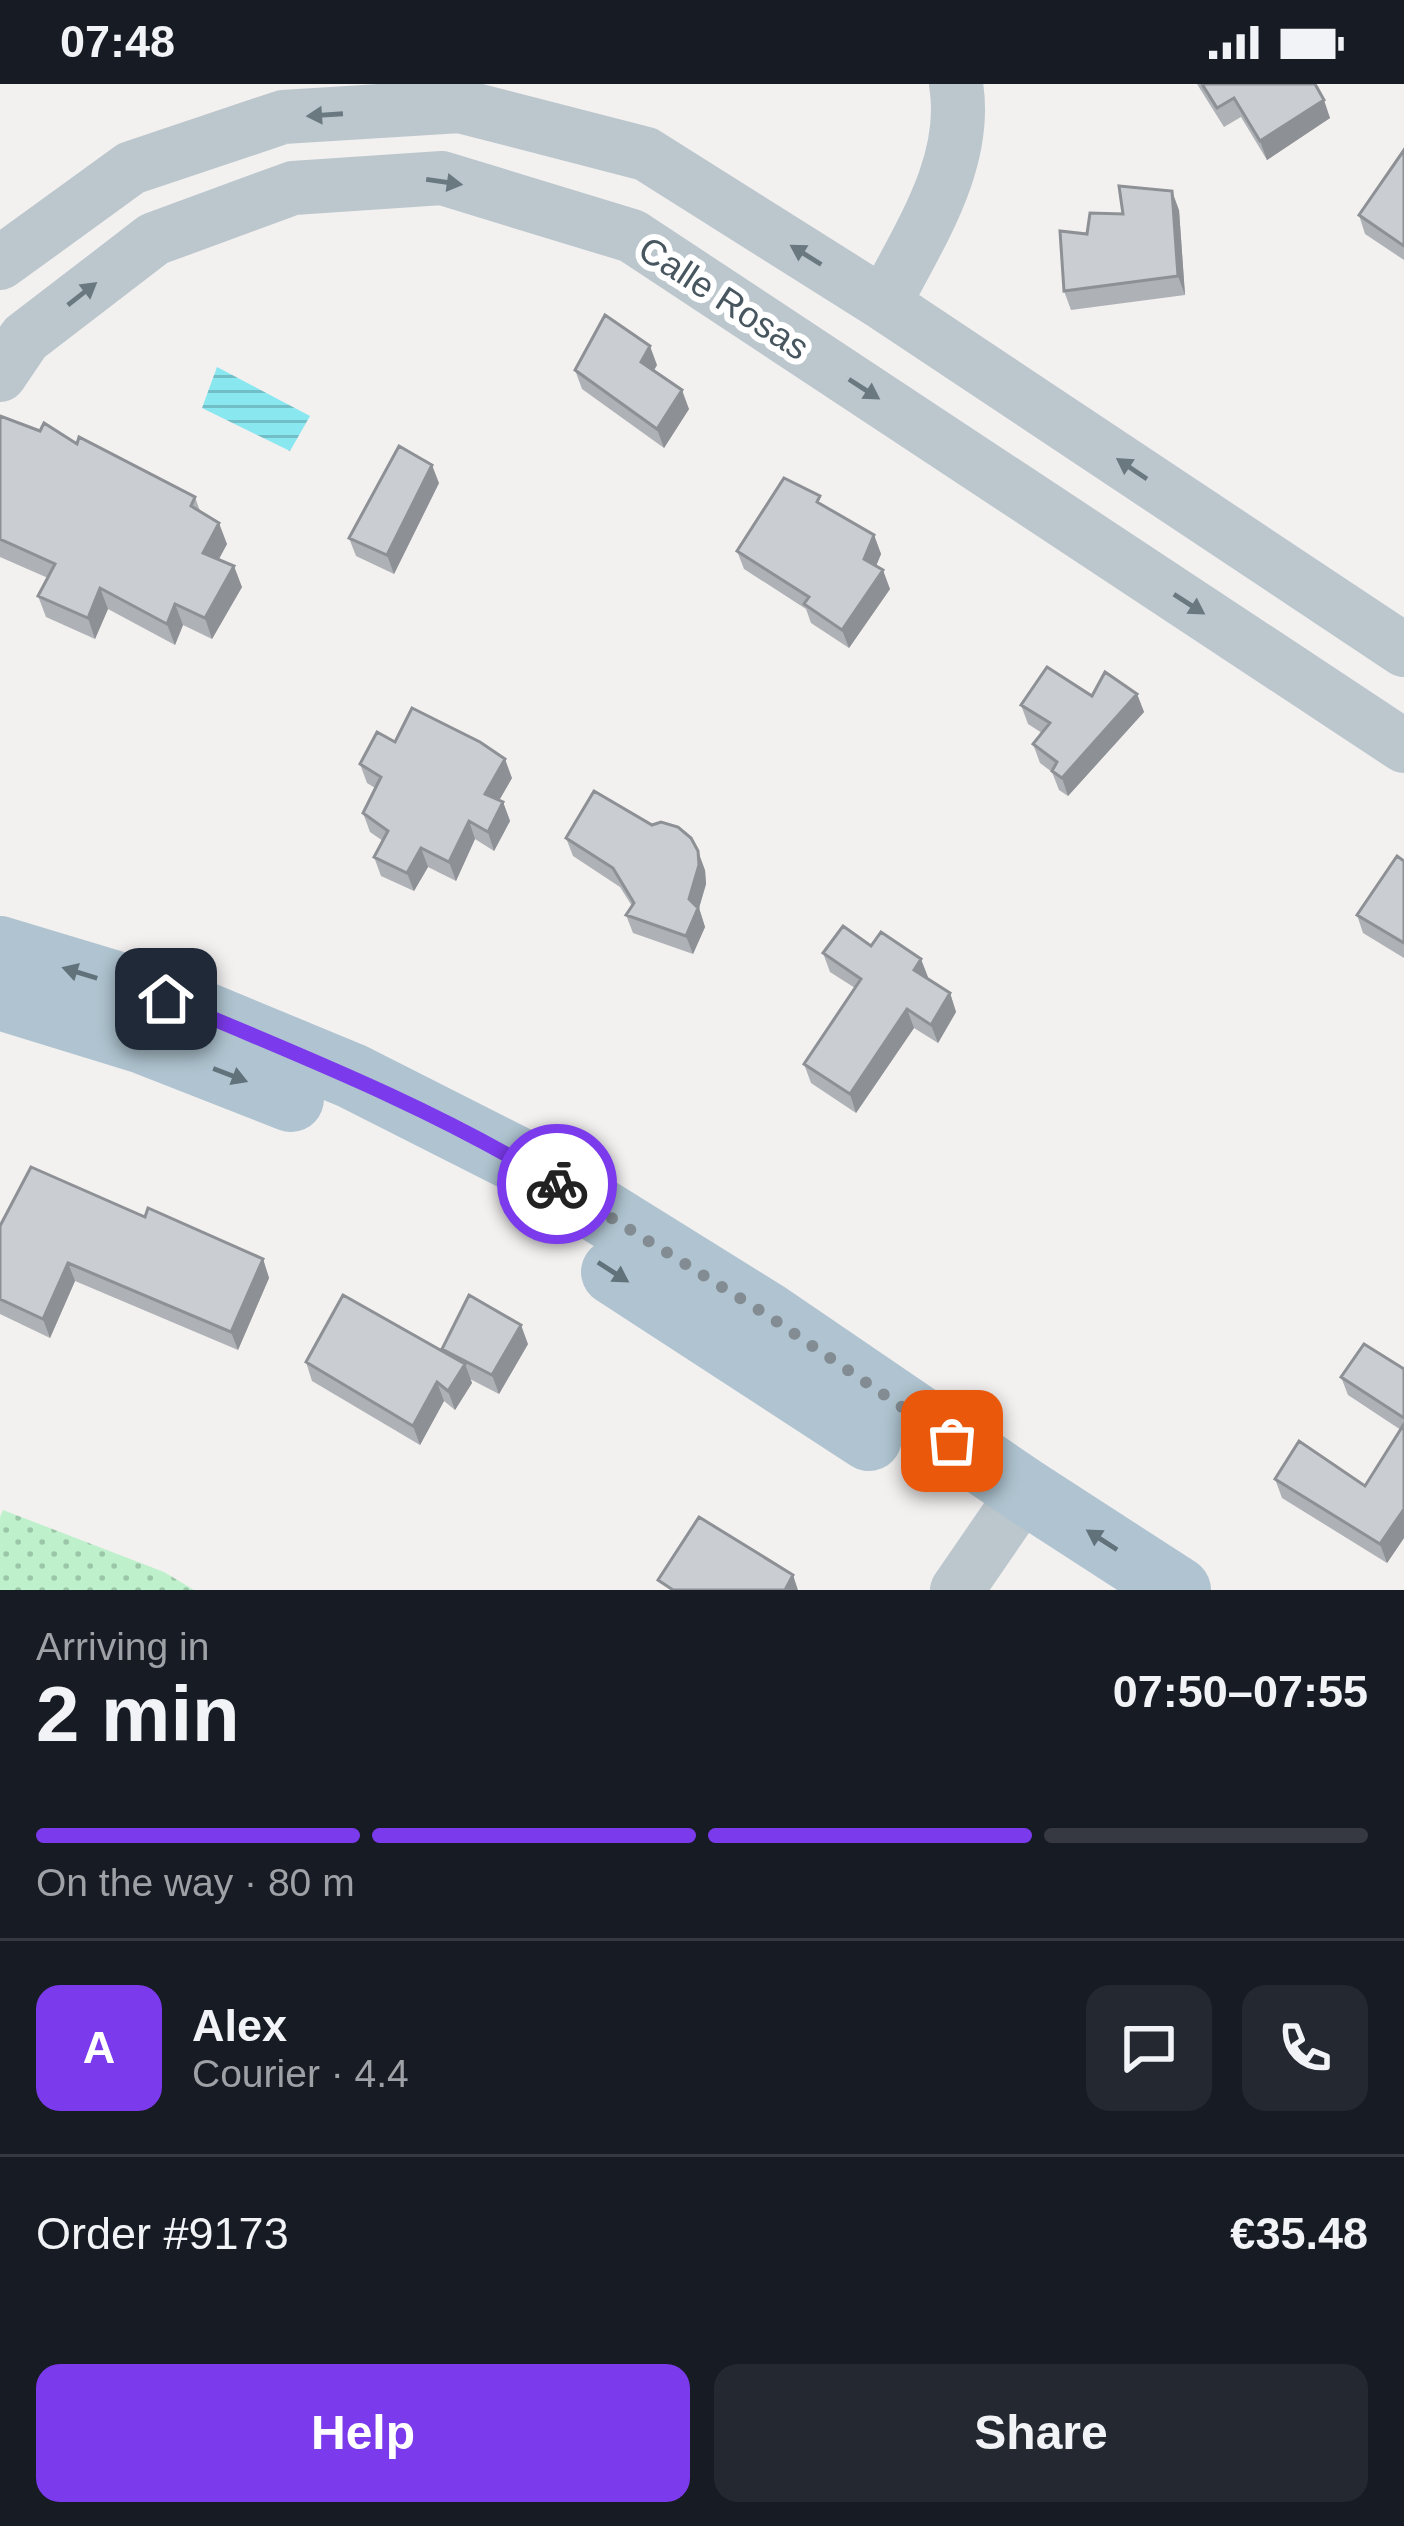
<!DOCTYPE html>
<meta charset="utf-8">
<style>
:root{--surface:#171b24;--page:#242831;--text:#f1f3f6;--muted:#9ea1a6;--line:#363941;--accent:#7c3aed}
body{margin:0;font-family:Arial,sans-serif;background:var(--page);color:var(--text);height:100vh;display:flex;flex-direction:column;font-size:45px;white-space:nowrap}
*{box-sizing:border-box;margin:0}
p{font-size:39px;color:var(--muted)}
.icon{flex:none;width:66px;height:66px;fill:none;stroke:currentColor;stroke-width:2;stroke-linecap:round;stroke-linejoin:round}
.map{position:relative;height:1506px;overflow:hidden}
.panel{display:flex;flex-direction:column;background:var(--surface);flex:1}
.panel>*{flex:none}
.pin{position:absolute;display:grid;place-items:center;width:102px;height:102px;color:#fff;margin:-51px;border-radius:24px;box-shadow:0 6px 18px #0006}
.courier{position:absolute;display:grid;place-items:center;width:120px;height:120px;margin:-60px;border:9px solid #7c3aed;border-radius:50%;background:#fff;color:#222;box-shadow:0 3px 15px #0007}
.headline em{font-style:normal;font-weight:800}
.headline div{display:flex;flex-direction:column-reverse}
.headline{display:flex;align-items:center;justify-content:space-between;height:204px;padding:0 36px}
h1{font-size:78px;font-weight:800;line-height:90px}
.bar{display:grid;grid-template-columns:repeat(4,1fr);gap:18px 12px;align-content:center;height:144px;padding:0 36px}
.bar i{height:15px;border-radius:9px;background:var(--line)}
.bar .on{background:var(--accent)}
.bar p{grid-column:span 4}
.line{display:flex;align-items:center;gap:30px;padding:0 36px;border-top:3px solid var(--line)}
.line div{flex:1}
.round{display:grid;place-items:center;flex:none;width:126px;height:126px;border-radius:24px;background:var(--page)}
.button{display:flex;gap:24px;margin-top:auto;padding:24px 36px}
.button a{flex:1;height:138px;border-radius:24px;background:var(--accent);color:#fff;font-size:48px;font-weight:800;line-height:138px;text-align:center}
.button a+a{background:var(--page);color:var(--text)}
.status{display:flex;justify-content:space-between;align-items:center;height:84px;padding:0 60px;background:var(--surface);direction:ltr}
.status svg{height:33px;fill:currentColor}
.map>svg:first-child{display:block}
</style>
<div class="status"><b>07:48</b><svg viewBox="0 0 49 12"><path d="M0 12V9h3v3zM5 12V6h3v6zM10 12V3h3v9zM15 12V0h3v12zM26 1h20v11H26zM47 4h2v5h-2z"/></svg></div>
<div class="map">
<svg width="1404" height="1506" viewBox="0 0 1404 1506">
<defs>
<pattern id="grass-dots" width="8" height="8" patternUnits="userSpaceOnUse" patternTransform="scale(3)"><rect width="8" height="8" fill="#bef1cb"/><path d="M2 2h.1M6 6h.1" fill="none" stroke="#9cc6a8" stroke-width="1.8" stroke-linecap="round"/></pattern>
<pattern id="water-rules" width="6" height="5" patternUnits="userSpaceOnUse" patternTransform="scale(3)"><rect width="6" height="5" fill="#89e7f0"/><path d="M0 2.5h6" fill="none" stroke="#72bec6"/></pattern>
</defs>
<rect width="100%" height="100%" fill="#f3f0f0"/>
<!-- grass -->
<path fill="url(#grass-dots)" d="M 3,1426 L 164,1488 L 194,1506 L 0,1506 L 0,1433 Z"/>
<!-- water -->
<path fill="url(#water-rules)" d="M 217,283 L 310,332 L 290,367 L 202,324 Z"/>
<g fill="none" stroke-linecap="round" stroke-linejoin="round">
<!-- minor -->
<path stroke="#bbc7cd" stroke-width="54" d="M 0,179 L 131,84 L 283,33 L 460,22 L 646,70 L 884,220 L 1404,566
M 884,220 C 918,153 969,79 956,0
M 0,291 L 25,254 L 154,155 L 293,104 L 442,94 L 632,152 L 1404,662
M 957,1506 L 1025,1407"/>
<!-- major -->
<path stroke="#afc4d0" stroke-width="66" d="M 0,865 L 166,915 L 352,992 L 518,1076 L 767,1231 L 1025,1407 L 1178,1506
M 0,913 L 143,957 L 291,1015
M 614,1188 L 869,1354"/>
</g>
<!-- wall -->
<path fill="#aeb1b5" d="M 1197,0 L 1315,0 L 1330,34 L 1267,76 L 1241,33 L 1224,43 Z
M 1404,66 L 1404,176 L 1365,150 L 1359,131 Z
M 1179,126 L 1185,211 L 1071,226 L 1064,207 L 1087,150 L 1123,130 Z
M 657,281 L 654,287 L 689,325 L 664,364 L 582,305 L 575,286 Z
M 0,332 L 77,360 L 195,413 L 200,427 L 227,460 L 218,476 L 242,503 L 212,555 L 183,541 L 175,561 L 108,525 L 95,555 L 46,533 L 38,512 L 48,494 L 0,473 Z
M 439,399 L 394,490 L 356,472 L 349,454 Z
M 824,422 L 874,451 L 881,470 L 876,482 L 890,505 L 849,564 L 811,539 L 806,525 L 744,485 L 737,467 Z
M 1137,610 L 1144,628 L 1068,712 L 1059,706 L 1052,688 L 1040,679 L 1033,660 L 1042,649 L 1028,640 L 1021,621 L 1092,612 Z
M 395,658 L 512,694 L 499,716 L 503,718 L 510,737 L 494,767 L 475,755 L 456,797 L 428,783 L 414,807 L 381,792 L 374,773 L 383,757 L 370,748 L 363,729 L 375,704 L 367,699 L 360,680 Z
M 566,754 L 705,786 L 706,800 L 699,824 L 705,843 L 693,870 L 633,849 L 626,831 L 632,822 L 620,803 L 573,772 Z
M 1404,777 L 1404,874 L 1363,849 L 1357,831 Z
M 871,862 L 928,893 L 927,895 L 950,909 L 956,928 L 938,959 L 914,944 L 856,1029 L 811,999 L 804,980 L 855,904 L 830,888 L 823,869 Z
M 145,1133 L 263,1175 L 269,1194 L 238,1266 L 75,1197 L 50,1254 L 0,1230 L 0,1142 Z
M 528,1260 L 499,1310 L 470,1295 L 472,1299 L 455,1326 L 444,1317 L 420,1361 L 312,1297 L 306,1278 L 443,1268 L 442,1265 Z
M 1404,1285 L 1404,1454 L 1387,1479 L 1282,1414 L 1275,1395 L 1365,1402 L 1401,1346 L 1348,1311 L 1341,1293 Z"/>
<!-- shaded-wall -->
<path fill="#8d9094" d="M 1324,16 L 1330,34 L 1267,76 L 1260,57 Z
M 1172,107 L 1179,126 L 1185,211 L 1178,192 Z
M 650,262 L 657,281 L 647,296 L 641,278 Z
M 682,306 L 689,325 L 664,364 L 657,345 Z
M 432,381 L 439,399 L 394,490 L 387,471 Z
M 219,439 L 227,460 L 211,490 L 203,469 Z
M 874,451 L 881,470 L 871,494 L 864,475 Z
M 234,482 L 242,503 L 212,555 L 205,534 Z
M 883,486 L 890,505 L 849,564 L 842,546 Z
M 100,504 L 108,525 L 95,555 L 88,534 Z
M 175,520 L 183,541 L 175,561 L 167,540 Z
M 1137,610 L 1144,628 L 1068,712 L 1062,694 Z
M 505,675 L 512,694 L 492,729 L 485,710 Z
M 503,718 L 510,737 L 494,767 L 488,748 Z
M 469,737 L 475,755 L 456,797 L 449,778 Z
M 421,764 L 428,783 L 414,807 L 407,789 Z
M 698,767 L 705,786 L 706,800 L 699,824 L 705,843 L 693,870 L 686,852 L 689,815 Z
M 921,875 L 928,893 L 921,905 L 914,886 Z
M 950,909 L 956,928 L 938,959 L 931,941 Z
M 907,925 L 914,944 L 856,1029 L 850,1010 Z
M 263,1175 L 269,1194 L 238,1266 L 231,1248 Z
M 68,1179 L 75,1197 L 50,1254 L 43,1235 Z
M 521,1241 L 528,1260 L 499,1310 L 492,1291 Z
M 465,1280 L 472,1299 L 455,1326 L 448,1307 Z
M 437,1298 L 444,1317 L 420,1361 L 413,1342 Z
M 1404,1425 L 1404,1454 L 1387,1479 L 1380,1460 Z
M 793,1491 L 798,1506 L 785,1506 Z"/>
<!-- building -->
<path fill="#caced3" stroke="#8d9094" stroke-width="3" d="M 1202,0 L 1315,0 L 1324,16 L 1260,57 L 1234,14 L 1217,24 Z
M 1404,66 L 1404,162 L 1359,131 Z
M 1119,102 L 1172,107 L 1178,192 L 1064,207 L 1060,147 L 1087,150 L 1090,129 L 1123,130 Z
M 605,231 L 650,262 L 641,278 L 682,306 L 657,345 L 575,286 Z
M 0,332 L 40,347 L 44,339 L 77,360 L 79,353 L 195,413 L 191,422 L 219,439 L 203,469 L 234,482 L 205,534 L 175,520 L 167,540 L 100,504 L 88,534 L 38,512 L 55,480 L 0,455 Z
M 399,362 L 432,381 L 387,471 L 349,454 Z
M 784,394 L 820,412 L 817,418 L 874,451 L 864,475 L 883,486 L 842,546 L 804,520 L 809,513 L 737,467 Z
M 1047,583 L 1092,612 L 1105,588 L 1137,610 L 1062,694 L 1052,687 L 1057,678 L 1033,660 L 1050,639 L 1021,621 Z
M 412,624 L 480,658 L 505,675 L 485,710 L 503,718 L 488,748 L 469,737 L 449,778 L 421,764 L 407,789 L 374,773 L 388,747 L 363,729 L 381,693 L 360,680 L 377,648 L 395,658 Z
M 594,707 L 652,741 L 661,738 L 678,743 L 691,754 L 698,767 L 699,781 L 689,815 L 698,824 L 686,852 L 626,831 L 634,819 L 613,784 L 566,754 Z
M 1397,772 L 1404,777 L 1404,859 L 1357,831 Z
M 843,842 L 871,862 L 881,848 L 921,875 L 914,886 L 950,909 L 931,941 L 907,925 L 850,1010 L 804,980 L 861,895 L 823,869 Z
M 31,1083 L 145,1133 L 148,1124 L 263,1175 L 231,1248 L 68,1179 L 43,1235 L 0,1215 L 0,1142 Z
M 343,1211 L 465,1280 L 448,1307 L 437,1298 L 413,1342 L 306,1278 Z
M 469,1211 L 521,1241 L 492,1291 L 442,1265 Z
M 1364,1260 L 1404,1285 L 1404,1334 L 1341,1293 Z
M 1404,1340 L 1404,1425 L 1380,1460 L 1275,1395 L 1299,1357 L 1365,1402 Z
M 699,1433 L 793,1491 L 785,1506 L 673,1506 L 658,1496 Z"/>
<!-- one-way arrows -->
<defs><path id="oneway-solid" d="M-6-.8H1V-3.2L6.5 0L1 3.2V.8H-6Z" transform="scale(3)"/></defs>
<g fill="#6a7880">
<use href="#oneway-solid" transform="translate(325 31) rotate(176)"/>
<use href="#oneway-solid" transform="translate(444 98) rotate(8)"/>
<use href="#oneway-solid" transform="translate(806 171) rotate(-148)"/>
<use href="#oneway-solid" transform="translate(82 210) rotate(-38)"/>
<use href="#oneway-solid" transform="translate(864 305) rotate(33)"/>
<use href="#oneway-solid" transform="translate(1132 385) rotate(-146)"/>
<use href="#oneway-solid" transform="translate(1189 520) rotate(33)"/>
</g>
<g fill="#61727b">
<use href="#oneway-solid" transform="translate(80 889) rotate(-163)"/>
<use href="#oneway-solid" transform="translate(230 991) rotate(21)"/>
<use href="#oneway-solid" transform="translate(613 1188) rotate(33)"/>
<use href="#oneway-solid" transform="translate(1102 1456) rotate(-147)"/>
</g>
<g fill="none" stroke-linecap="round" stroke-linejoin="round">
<!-- done -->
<path stroke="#838c92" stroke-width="12" stroke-dasharray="0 21.6" d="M 557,1100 L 767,1231 L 952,1357"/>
<!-- route -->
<path stroke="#7c3aed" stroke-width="15" d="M 166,915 C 299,971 434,1024 557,1100"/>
</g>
<g text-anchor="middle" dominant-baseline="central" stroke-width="12" stroke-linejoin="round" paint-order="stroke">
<!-- street labels -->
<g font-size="36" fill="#47565f" stroke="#fff">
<text transform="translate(724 214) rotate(33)">Calle Rosas</text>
</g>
</g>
</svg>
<div class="pin" style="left:952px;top:1357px;background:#ea580c"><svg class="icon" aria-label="bag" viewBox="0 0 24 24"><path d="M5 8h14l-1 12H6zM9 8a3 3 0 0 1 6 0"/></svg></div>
<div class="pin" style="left:166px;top:915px;background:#1f2937"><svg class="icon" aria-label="home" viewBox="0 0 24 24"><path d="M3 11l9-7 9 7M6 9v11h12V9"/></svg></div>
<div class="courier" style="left:557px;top:1100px"><svg class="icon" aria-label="bike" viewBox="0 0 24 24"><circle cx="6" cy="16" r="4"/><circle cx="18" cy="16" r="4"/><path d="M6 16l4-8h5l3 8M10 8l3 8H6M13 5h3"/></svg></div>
</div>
<section class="panel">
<div class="headline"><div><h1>2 min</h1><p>Arriving in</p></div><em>07:50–07:55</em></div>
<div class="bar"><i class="on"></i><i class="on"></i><i class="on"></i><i></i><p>On the way · 80 m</p></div>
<div class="line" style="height:216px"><b class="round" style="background:var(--accent);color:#fff">A</b><div><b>Alex</b><p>Courier · 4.4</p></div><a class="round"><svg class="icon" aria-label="chat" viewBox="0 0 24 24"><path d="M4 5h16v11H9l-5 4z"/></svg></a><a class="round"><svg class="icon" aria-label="phone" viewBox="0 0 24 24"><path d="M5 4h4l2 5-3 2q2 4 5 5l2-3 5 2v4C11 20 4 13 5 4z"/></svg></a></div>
<div class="line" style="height:156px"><div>Order #9173</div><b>€35.48</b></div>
<div class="button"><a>Help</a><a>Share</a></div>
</section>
